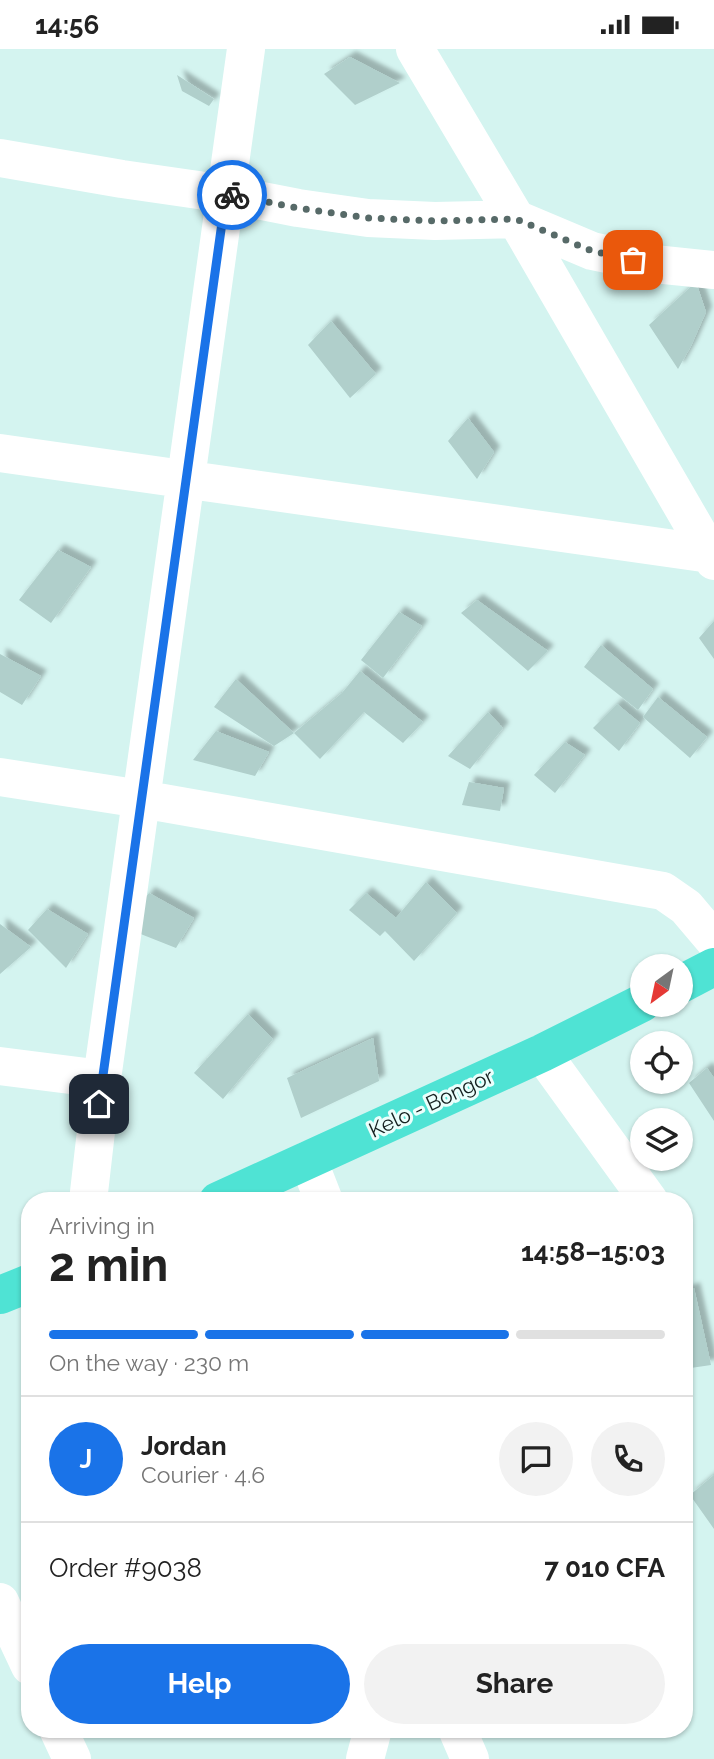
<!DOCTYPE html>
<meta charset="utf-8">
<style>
:root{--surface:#fff;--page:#f2f2f2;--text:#222;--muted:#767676;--line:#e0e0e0;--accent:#1a73e8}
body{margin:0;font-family:Raleway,sans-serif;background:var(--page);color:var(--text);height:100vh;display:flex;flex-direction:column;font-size:26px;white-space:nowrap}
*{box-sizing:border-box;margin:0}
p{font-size:23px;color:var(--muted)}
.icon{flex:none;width:38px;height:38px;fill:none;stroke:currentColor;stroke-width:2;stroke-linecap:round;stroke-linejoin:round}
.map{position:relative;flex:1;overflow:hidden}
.sheet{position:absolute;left:21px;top:1143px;width:672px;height:546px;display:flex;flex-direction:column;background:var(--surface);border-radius:28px;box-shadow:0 2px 5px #0004}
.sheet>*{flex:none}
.needle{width:46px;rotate:213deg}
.fabs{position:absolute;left:630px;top:905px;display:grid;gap:14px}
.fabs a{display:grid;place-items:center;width:63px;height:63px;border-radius:50%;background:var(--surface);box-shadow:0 2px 5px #0004;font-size:35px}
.pin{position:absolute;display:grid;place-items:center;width:60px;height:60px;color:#fff;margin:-30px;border-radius:14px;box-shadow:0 4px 10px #0006}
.courier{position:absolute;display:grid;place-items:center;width:70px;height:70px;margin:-35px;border:5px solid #1a73e8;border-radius:50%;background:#fff;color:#222;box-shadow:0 2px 9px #0007}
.overview em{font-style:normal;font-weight:700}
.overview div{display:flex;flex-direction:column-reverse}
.overview{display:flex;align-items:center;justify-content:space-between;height:119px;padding:0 28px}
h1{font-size:46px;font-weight:700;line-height:52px}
.bar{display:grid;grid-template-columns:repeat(4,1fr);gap:10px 7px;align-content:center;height:84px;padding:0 28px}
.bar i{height:9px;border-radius:5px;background:var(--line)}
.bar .active{background:var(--accent)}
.bar p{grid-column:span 4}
.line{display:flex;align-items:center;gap:18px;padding:0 28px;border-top:2px solid var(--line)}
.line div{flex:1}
.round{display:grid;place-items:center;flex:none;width:74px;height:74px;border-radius:37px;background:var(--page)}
.primary-button{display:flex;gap:14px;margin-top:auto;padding:14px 28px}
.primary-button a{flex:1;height:80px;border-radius:42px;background:var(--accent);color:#fff;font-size:28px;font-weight:700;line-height:80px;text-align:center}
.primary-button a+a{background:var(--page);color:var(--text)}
.status{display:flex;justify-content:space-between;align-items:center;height:49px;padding:0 35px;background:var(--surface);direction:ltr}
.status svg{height:19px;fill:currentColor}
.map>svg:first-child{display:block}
</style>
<div class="status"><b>14:56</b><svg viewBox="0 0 49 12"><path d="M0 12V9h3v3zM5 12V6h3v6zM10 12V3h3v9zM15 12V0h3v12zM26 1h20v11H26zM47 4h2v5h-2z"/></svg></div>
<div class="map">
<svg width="714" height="1710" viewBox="0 0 714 1710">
<defs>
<filter id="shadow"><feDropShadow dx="6" dy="-6" stdDeviation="2" flood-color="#0004"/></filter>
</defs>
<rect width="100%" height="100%" fill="#d4f4f0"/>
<!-- building -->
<path fill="#b0cfcb" filter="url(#shadow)" d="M 350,8 L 400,34 L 355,56 L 324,25 Z
M 177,26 L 214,50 L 209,57 L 182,42 Z
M 696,233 L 706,263 L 691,297 L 678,320 L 649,276 Z
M 331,272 L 376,325 L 350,349 L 308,296 Z
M 468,369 L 494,403 L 477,430 L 448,392 Z
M 58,501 L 91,518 L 51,574 L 19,551 Z
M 477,551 L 548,602 L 528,622 L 461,564 Z
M 399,563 L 422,577 L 383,629 L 361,611 Z
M 714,572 L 714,610 L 699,589 Z
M 601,596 L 653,640 L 638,661 L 584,618 Z
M 0,605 L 41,627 L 22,656 L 0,643 Z
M 360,622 L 423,673 L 403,694 L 364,663 L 320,710 L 294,684 L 274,697 L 214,658 L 236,630 L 294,684 L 342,644 Z
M 658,648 L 707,688 L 690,709 L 643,668 Z
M 617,655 L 640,674 L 619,702 L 593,679 Z
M 488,663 L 503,679 L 470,720 L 448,707 Z
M 216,682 L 269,703 L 255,727 L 193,711 Z
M 565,693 L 585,706 L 555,744 L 534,726 Z
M 469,733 L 504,739 L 500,762 L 462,756 Z
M 426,833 L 457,864 L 414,912 L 385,882 L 380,887 L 349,861 L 366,844 L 396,869 Z
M 149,844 L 194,869 L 176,899 L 123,878 Z
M 47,860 L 88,885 L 66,919 L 28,881 Z
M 0,875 L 31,898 L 0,925 Z
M 248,965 L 273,990 L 223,1050 L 194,1024 Z
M 373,989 L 379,1032 L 301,1069 L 287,1029 Z
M 707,1019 L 714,1029 L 714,1072 L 689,1034 Z
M 694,1239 L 711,1316 L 684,1320 L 684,1243 Z
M 714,1426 L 714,1480 L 690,1446 Z"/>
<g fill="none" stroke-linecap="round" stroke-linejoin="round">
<!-- minor -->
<path stroke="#fff" stroke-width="38" d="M 415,0 L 516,170 L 714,512
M 0,109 L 122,130 L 226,145 L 298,159 L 368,169 L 435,172 L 516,170 L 592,202 L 654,215 L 714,221
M 0,404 L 710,505
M 0,728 L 141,750 L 663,842 L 686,858 L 714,891
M 542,1004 L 649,1152
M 0,1017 L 102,1030
M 308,1111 L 324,1152
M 88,1152 L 102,1030 L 246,0
M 0,1553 L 30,1617
M 58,1680 L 72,1710
M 457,1680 L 470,1710
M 365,1710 L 373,1680"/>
<!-- highway -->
<path stroke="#4fe3d4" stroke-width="38" d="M 681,935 L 714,918
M 218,1152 L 542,1004 L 642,954
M 0,1246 L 30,1234"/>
</g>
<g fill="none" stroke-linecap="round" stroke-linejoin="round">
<!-- done -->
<path stroke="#576a68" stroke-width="7" stroke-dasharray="0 12.6" d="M 232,146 L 298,159 L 368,169 L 435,172 L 516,170 L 592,202 L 633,211"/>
<!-- route -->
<path stroke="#1a73e8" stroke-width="9" d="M 99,1055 L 226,145 L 232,146"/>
</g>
<g text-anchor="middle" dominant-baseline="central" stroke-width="6" stroke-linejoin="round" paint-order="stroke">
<!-- street labels -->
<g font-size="21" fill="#14201f" stroke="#ebfffc">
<text transform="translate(431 1054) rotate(-25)">Kelo - Bongor</text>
</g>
</g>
</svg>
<div class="fabs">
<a><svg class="needle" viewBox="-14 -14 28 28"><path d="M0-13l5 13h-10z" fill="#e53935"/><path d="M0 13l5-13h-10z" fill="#767676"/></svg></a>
<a><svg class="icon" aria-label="locate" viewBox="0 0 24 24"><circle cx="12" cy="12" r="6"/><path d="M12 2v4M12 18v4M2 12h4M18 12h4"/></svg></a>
<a><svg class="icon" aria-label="layers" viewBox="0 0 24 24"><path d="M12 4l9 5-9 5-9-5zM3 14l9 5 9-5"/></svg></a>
</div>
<div class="pin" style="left:633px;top:211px;background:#ea580c"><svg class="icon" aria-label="bag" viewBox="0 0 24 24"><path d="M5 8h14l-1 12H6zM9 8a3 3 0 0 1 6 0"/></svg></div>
<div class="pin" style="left:99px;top:1055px;background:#1f2937"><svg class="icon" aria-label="home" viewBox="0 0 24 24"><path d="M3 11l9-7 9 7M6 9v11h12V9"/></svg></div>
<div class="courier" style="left:232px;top:146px"><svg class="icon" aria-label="bike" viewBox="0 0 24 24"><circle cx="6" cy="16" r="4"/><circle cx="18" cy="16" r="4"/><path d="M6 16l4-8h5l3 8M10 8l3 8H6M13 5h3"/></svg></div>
<section class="sheet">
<div class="overview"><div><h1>2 min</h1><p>Arriving in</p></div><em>14:58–15:03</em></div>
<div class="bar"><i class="active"></i><i class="active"></i><i class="active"></i><i></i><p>On the way · 230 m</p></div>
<div class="line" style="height:126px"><b class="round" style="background:var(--accent);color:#fff">J</b><div><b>Jordan</b><p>Courier · 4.6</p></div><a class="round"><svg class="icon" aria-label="chat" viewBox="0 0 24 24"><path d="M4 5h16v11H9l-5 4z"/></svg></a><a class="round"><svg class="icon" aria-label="phone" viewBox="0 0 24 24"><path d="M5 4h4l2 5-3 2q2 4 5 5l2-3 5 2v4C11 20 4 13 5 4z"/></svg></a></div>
<div class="line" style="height:91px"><div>Order #9038</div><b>7 010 CFA</b></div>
<div class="primary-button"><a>Help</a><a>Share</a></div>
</section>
</div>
